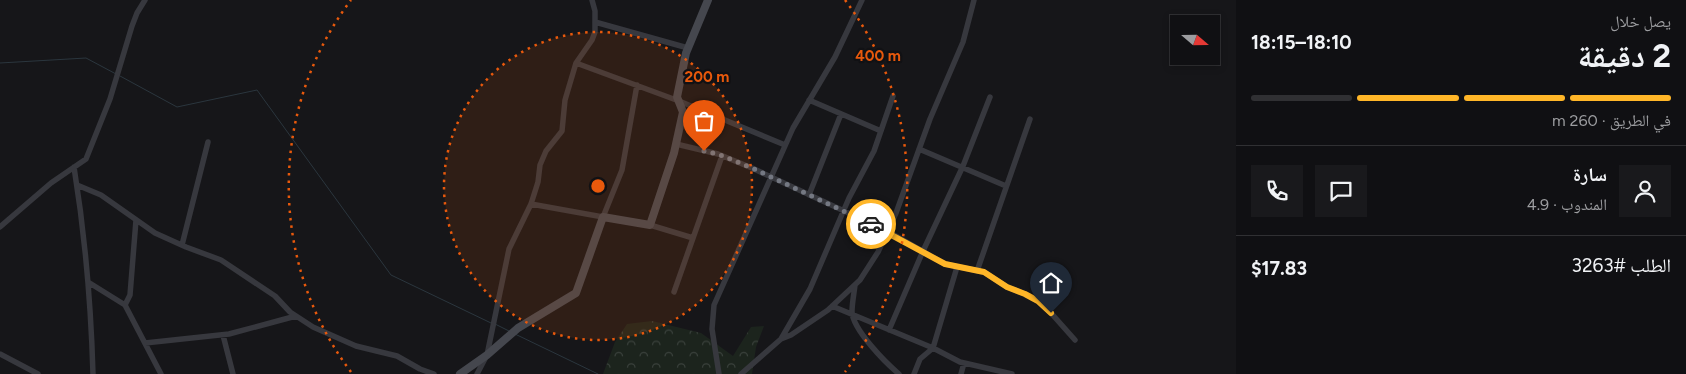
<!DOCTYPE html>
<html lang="ar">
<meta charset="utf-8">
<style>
:root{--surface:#101013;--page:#19191c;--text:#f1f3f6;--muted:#9c9da0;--line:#303033;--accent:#ffb628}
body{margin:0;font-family:Figtree,"Noto Naskh Arabic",sans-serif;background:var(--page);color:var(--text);direction:rtl;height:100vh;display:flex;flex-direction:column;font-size:19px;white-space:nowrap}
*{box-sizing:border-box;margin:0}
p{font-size:16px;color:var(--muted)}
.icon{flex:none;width:28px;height:28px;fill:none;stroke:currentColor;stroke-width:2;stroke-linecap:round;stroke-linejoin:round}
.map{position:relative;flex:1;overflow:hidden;direction:ltr}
.drawer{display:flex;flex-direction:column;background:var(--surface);width:450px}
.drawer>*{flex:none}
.needle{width:32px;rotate:110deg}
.controls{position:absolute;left:1170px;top:15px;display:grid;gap:10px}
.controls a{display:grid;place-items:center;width:50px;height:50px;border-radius:0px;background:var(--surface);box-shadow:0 2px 8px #0003,0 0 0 1px var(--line);font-size:25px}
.pin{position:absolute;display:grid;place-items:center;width:42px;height:42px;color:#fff;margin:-51px -21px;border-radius:50% 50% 50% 0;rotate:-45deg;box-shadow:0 0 5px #0007}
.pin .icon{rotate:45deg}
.courier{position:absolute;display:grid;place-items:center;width:50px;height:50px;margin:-25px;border:4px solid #ffb628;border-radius:50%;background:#fff;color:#222;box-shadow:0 1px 6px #0007}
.summary em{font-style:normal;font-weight:700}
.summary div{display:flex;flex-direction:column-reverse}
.summary{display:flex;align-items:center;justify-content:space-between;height:85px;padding:0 15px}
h1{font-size:32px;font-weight:700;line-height:38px}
.bar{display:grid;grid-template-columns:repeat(4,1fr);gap:8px 5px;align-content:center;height:60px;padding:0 15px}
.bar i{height:6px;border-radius:4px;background:var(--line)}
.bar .on{background:var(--accent)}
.bar p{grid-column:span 4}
.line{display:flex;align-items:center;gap:12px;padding:0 15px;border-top:1px solid var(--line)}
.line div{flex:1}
.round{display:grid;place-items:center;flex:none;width:52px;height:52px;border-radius:0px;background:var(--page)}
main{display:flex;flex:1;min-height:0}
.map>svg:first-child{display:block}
</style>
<main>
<section class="drawer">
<div class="summary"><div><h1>2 دقيقة</h1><p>يصل خلال</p></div><em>18:10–18:15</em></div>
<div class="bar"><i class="on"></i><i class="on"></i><i class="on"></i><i></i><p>في الطريق · 260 m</p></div>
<div class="line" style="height:90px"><a class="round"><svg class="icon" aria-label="person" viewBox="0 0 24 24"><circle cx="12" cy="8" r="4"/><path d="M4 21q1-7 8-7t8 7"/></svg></a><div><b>سارة</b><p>المندوب · 4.9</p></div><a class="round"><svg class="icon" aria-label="chat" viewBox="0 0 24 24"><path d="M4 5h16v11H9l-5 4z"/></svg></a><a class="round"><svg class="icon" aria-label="phone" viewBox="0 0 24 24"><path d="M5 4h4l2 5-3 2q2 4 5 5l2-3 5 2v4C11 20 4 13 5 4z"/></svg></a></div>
<div class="line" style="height:65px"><div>الطلب #3263</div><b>$17.83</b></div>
</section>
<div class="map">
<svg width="1236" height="374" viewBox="0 0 1236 374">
<defs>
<pattern id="forest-crowns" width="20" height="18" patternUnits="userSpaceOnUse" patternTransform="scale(1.25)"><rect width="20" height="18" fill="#1c241d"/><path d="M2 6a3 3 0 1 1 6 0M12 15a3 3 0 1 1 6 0" fill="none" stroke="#3a413c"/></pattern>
</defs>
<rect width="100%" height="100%" fill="#161619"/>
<!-- forest -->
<path fill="url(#forest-crowns)" d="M 652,321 L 701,333 L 733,356 L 751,327 L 764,326 L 756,347 L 752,374 L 603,374 L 615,342 L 627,324 Z"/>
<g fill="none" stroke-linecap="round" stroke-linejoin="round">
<!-- stream -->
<path stroke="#2b363e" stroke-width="1" d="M 0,63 L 86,58 L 116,74
M 120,76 L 177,107 L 257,90 L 391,275 L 491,323
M 495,324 L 509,331
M 515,334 L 598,374"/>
<!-- street -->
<path stroke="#37383e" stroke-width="5.5" d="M 595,22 L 688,48
M 576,63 L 679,101 L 785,145
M 809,100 L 881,131
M 676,144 L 718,154 L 752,168 L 887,231 L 945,264 L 984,272 L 1007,287 L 1025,294 L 1038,301 L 1051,313 L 1075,340
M 919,149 L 1006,186
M 74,167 C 85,235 91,305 93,374
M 77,185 L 101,195 L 155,233 L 186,247 L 221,260 L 275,296 L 290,312 L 313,327 L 356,346 L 397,356 L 420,369 L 434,374
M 809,195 L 841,114
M 531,204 L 603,217 L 622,170 L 637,85
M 650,225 L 693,238
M 0,227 L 51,183 L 86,159 L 110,99 L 132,26 L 137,13 L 145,0
M 182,245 L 208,142
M 977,271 L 1030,119
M 88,282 L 125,305 L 161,374
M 855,285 C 854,294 852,303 852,312 C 853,330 886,363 899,374
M 674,292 L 722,156
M 125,305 L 130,295 L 136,220
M 832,306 L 933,348 L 960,362 L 1012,374
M 889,330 L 923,251 L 963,166 L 990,97
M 223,335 L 233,374
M 781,339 L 791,335 L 828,310 L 860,280 L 878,252 L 896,213 L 930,119 L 963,42 L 974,0
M 145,343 L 229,334 L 296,316
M 0,354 L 38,374
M 477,374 L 487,355 L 509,249 L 531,204 L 538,182 L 540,165 L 546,151 L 562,131 L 565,100 L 576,63 L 592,40 L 595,32 L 595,11 L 592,0
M 719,374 L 712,329 L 714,305 L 793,128 L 835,57 L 862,0
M 741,374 L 781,339 L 810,289 L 849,198 L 874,151 L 893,96
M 914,374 L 920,359 L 933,348 L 957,267
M 961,374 L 964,363"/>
<!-- secondary -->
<path stroke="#45474e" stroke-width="8" d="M 460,374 L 487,355 L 518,328 L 576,293 L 603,217 L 650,225 L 674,153 L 683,112 L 677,97 L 686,53 L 708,0"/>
</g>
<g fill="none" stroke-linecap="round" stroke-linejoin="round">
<!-- done -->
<path stroke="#747882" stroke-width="5" stroke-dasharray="0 9" d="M 704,151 L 718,154 L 752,168 L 871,224"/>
<!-- route -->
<path stroke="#ffb628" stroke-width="6" d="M 871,224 L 945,264 L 984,272 L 1007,287 L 1025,294 L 1038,301 L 1051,313"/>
</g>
<!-- distance rings -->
<circle cx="598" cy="186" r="154" fill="#e8590c" fill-opacity=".12"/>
<g fill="none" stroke="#e8590c" stroke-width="2.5" stroke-dasharray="2.5 5">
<circle cx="598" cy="186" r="154"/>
<path d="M351 372A309 309 0 0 1 351 0M845 0A309 309 0 0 1 845 372"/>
</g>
<circle cx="598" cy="186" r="8" fill="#e8590c" stroke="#111114" stroke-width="2.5"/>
<g font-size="15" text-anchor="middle" font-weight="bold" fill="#e8590c" stroke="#111114" stroke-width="4.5" stroke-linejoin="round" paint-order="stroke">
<text x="878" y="61">400 m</text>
<text x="707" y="82">200 m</text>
</g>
</svg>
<div class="controls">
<a><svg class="needle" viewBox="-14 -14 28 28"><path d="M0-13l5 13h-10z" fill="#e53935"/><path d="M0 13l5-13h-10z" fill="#9c9da0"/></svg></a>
</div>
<div class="pin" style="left:704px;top:151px;background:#ea580c"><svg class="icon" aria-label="bag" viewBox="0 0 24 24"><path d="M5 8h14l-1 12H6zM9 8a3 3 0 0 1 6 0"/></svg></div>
<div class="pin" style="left:1051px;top:313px;background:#1f2937"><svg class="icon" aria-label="home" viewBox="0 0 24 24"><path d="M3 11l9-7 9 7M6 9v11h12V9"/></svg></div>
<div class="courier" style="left:871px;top:224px"><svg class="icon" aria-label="car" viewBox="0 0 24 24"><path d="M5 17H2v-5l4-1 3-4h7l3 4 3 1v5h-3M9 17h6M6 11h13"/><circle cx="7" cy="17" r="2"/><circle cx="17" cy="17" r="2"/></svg></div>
</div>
</main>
